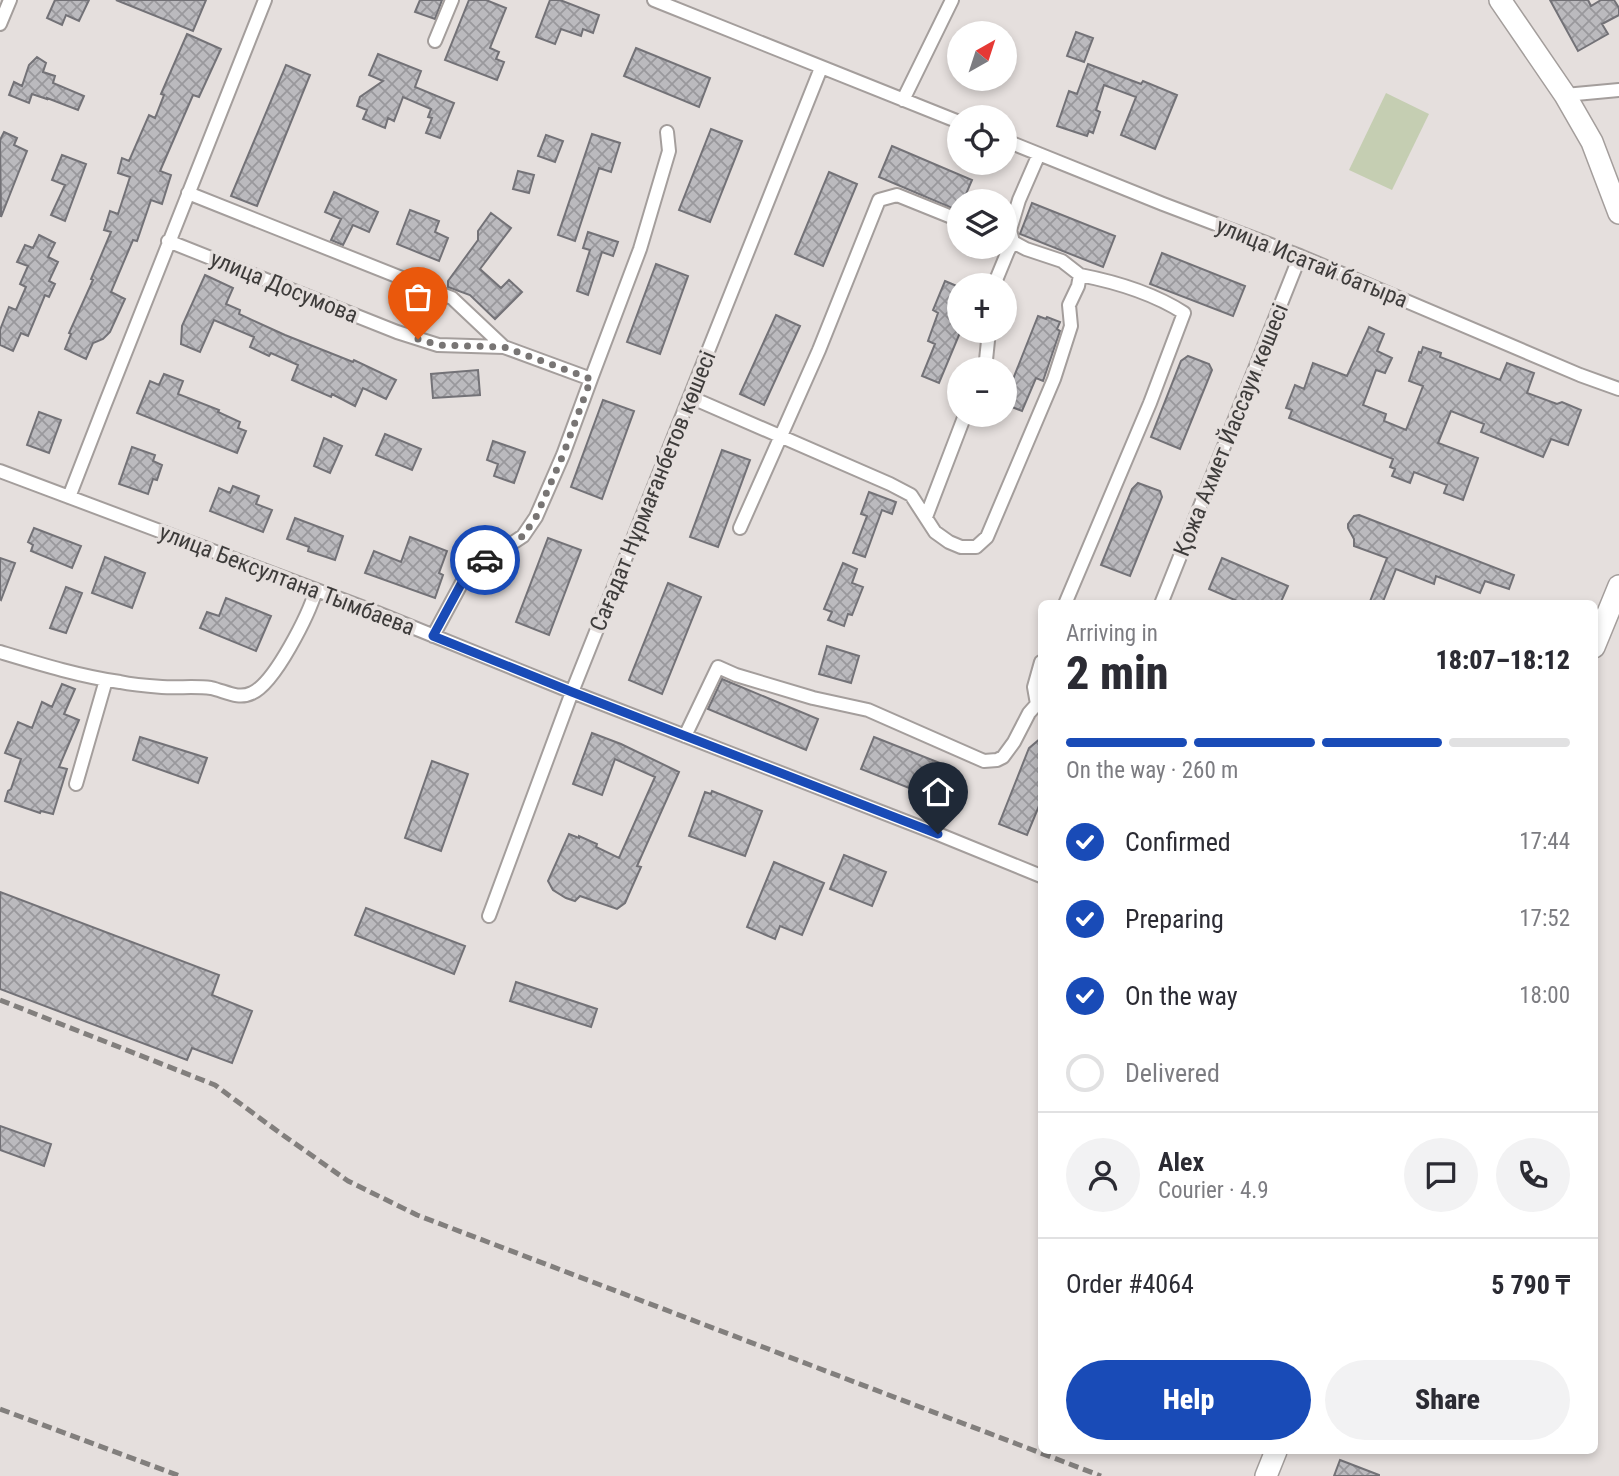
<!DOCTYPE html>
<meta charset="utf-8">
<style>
:root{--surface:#fff;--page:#f2f2f3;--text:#2b2b33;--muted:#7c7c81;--line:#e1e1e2;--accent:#194bb7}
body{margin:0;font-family:"Roboto Condensed",sans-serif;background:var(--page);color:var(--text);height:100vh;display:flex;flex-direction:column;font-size:26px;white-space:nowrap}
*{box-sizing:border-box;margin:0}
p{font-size:23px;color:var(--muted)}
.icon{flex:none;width:38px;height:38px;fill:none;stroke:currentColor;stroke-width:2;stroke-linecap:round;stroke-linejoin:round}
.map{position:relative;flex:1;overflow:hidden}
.panel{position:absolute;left:1038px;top:600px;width:560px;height:854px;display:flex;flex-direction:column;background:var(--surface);border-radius:10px;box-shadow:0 4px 10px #0003}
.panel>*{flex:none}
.needle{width:46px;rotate:39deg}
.tools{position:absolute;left:947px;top:21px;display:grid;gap:14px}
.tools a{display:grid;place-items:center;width:70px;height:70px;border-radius:50%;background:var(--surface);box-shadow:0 4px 10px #0003;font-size:35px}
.pin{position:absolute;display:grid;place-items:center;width:60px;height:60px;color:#fff;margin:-72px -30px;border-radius:50% 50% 50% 0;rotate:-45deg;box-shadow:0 0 7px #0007}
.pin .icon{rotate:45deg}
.courier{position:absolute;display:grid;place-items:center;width:70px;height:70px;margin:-35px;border:5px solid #194bb7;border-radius:50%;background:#fff;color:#222;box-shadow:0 2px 9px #0007}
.headline em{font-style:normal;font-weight:800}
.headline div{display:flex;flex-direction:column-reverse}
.headline{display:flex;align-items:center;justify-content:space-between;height:119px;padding:0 28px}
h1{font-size:46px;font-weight:800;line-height:52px}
.bar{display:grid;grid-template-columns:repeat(4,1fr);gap:10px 7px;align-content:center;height:84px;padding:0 28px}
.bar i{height:9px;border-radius:5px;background:var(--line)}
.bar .selected{background:var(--accent)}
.bar p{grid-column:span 4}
.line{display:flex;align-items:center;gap:18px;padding:0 28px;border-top:2px solid var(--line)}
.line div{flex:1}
.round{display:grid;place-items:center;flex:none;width:74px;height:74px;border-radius:37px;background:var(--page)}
ol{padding:0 28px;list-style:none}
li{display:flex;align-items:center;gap:21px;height:77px}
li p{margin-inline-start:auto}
li .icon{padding:7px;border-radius:50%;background:var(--accent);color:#fff;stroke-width:4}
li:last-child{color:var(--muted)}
li i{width:38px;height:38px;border:4px solid var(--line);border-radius:50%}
.cta{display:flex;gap:14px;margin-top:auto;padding:14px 28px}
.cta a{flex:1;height:80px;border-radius:42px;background:var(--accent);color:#fff;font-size:28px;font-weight:800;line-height:80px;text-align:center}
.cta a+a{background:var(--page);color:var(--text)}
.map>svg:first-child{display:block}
</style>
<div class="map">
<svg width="1619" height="1476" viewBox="0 0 1619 1476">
<defs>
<pattern id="building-cross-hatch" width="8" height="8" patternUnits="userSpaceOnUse" patternTransform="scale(1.75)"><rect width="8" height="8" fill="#bbbabe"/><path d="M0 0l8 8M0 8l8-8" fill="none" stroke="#99989c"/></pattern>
</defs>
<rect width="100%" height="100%" fill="#e5dfdd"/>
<!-- green -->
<path fill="#c5ceb2" d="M 1386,93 L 1429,114 L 1392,190 L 1349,170 Z"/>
<!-- building -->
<path fill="url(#building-cross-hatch)" stroke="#737277" stroke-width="2" d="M 55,0 L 89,0 L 79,21 L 66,15 L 62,25 L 47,18 Z
M 116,0 L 206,0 L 193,31 Z
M 420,0 L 442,0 L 435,19 L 415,12 Z
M 469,0 L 486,0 L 506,8 L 490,48 L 499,52 L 496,59 L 504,62 L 497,80 L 445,60 Z
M 550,0 L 560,0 L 599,15 L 593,33 L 583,29 L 581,36 L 561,29 L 555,44 L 536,37 Z
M 1550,0 L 1588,0 L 1591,6 L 1601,0 L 1614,0 L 1619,8 L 1619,15 L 1602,24 L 1608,34 L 1578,51 Z
M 1076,32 L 1093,38 L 1084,62 L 1067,56 Z
M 187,34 L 221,49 L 199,97 L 193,95 L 160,171 L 171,175 L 162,204 L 151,200 L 137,241 L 133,240 L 111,292 L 125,299 L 110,332 L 103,339 L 93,343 L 86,359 L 65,349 L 71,334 L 69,333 L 93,280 L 91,279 L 111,232 L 104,230 L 110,211 L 118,214 L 130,177 L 118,173 L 122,158 L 129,161 L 149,115 L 155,118 L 164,95 L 161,94 Z
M 636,48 L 710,78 L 699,107 L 624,76 Z
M 378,54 L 421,71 L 415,87 L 454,103 L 440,138 L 426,133 L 432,118 L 428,117 L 431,109 L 403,97 L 394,121 L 388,118 L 385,128 L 363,119 L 367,110 L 357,106 L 360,97 L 383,81 L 369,75 Z
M 37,57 L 46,63 L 43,72 L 55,76 L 53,83 L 84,96 L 78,110 L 47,98 L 47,99 L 32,94 L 29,103 L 9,95 L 14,82 L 22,86 L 29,65 Z
M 1088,64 L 1141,84 L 1143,81 L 1177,95 L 1155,149 L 1121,135 L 1136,97 L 1104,85 L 1096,110 L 1100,112 L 1093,133 L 1089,131 L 1087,136 L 1057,126 L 1069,91 L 1077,94 Z
M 286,65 L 310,75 L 257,206 L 231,196 Z
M 711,129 L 742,141 L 710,222 L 679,210 Z
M 4,132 L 17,138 L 14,145 L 27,151 L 1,217 L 0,140 Z
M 592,134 L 620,143 L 611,172 L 599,168 L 575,241 L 558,235 Z
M 546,135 L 563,141 L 555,162 L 538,156 Z
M 892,146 L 972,180 L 963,201 L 959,201 L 959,211 L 879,177 Z
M 62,155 L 86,164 L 65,221 L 51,215 L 65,185 L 52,180 Z
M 518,171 L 534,175 L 529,193 L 513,189 Z
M 829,172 L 857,184 L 823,266 L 795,254 Z
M 334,192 L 378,212 L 369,232 L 353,225 L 343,245 L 331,240 L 341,219 L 325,212 Z
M 1032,203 L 1115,236 L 1103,267 L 1020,234 Z
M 410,210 L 439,221 L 435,232 L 448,238 L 439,261 L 397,244 Z
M 491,213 L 511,228 L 480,269 L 501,288 L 509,280 L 522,292 L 495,319 L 470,295 L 448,287 L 448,281 L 478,240 L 478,231 Z
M 588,232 L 618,242 L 613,256 L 602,252 L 588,295 L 577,291 L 590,250 L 583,248 Z
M 39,235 L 55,243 L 48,257 L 58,262 L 49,281 L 55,284 L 49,297 L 45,295 L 28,336 L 21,333 L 13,351 L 0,345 L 0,330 L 9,307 L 16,310 L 26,287 L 20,284 L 28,266 L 17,262 L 25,245 L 33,248 Z
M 1162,253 L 1245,286 L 1233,316 L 1150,284 Z
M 656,264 L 688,276 L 660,354 L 627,342 Z
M 205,275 L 233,288 L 226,304 L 240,310 L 239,314 L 285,335 L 353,362 L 354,360 L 396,380 L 386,399 L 363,388 L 355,406 L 332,394 L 331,397 L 292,380 L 298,365 L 271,353 L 269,356 L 250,347 L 254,337 L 214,320 L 200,352 L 181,344 L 182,326 Z
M 945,281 L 959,287 L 959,335 L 939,383 L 922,376 L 935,344 L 928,341 L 938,313 L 933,310 Z
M 776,315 L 800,326 L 764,405 L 740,394 Z
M 1038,316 L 1046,319 L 1047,317 L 1060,322 L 1057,329 L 1060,331 L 1043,381 L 1036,378 L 1022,411 L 1004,404 L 1004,402 Z
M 1369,327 L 1384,334 L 1377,351 L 1392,358 L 1385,373 L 1376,370 L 1363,405 L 1386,414 L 1384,421 L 1406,430 L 1423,386 L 1409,381 L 1419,352 L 1421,353 L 1423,347 L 1441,353 L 1440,357 L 1500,380 L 1507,363 L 1534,373 L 1527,393 L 1557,404 L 1562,402 L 1581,410 L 1568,445 L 1551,439 L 1543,457 L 1481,432 L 1484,424 L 1451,411 L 1438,443 L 1478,458 L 1463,500 L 1444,493 L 1447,485 L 1414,472 L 1410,483 L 1392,476 L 1395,469 L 1390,467 L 1393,459 L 1289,418 L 1292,410 L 1286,408 L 1295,385 L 1304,389 L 1313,363 L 1347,376 Z
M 1188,356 L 1209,364 L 1212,370 L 1180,449 L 1151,437 L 1181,361 Z
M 478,370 L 480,395 L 433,398 L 431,374 Z
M 164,374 L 183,381 L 178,394 L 219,410 L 218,412 L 240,422 L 238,428 L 246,431 L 237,453 L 137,413 L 150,381 L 159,385 Z
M 603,400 L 634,411 L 602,499 L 571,487 Z
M 39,412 L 61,420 L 49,453 L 27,445 Z
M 385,434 L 421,449 L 412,470 L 376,455 Z
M 324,438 L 342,446 L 330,473 L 314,466 Z
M 493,441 L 525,452 L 514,483 L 494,476 L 498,464 L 487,460 Z
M 132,447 L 155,455 L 153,461 L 162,465 L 157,480 L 153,479 L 148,494 L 119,484 Z
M 722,450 L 750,460 L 718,547 L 690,537 Z
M 1138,483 L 1160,491 L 1162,497 L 1130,576 L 1101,565 L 1132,489 Z
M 233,486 L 259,496 L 256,504 L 272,510 L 263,532 L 210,511 L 219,488 L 230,493 Z
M 869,492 L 896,502 L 892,514 L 882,510 L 865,557 L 853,553 L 867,516 L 861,514 Z
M 1359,515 L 1514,575 L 1509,589 L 1485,581 L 1480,593 L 1436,576 L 1434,584 L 1396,569 L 1382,604 L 1369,604 L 1387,558 L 1354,546 L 1354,539 L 1348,528 L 1348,524 L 1354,516 Z
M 295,518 L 343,536 L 335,560 L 308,551 L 309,547 L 287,539 Z
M 34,528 L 81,546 L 72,568 L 31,551 L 33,545 L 28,542 Z
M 410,537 L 447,551 L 439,573 L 443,575 L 435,598 L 365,573 L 374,551 L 401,562 Z
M 548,538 L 581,550 L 549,635 L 516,622 Z
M 105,557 L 145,573 L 132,608 L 92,593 Z
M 0,558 L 15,563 L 1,600 L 0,599 Z
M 1222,558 L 1288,586 L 1280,604 L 1244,604 L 1209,589 Z
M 843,563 L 857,569 L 852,583 L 863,587 L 852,615 L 848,614 L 844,626 L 828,620 L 832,612 L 824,609 Z
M 668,583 L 701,597 L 662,694 L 629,680 Z
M 66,587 L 82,593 L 66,633 L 50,628 Z
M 226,598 L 271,616 L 256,651 L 200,628 L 207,612 L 219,616 Z
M 827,646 L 859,656 L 851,683 L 819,674 Z
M 722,679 L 818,719 L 806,750 L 708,709 Z
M 62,684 L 75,689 L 64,714 L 79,720 L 59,767 L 67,769 L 53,814 L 41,811 L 40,813 L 5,801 L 8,791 L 11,789 L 21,759 L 5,753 L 18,722 L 32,728 L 42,702 L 52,707 Z
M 592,733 L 621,744 L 679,772 L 637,866 L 641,867 L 625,903 L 617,909 L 580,896 L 575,901 L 566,898 L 553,890 L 548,881 L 569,834 L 579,838 L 579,836 L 597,844 L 596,847 L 619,858 L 655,777 L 615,759 L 602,795 L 573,784 Z
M 140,737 L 207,758 L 198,783 L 133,760 Z
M 874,737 L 955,769 L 942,801 L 861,769 Z
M 1041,738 L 1041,801 L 1027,835 L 999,824 L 1029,748 Z
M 432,761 L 468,774 L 441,851 L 405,838 Z
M 712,791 L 762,811 L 745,856 L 689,836 L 705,792 L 711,794 Z
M 844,855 L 886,872 L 872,906 L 830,889 Z
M 774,862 L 824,883 L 802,935 L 780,926 L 775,939 L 747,927 Z
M 0,892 L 219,975 L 212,995 L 252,1011 L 232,1063 L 192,1048 L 187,1060 L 0,989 Z
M 366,908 L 465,946 L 454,974 L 355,935 Z
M 516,982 L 597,1009 L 591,1027 L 510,1001 Z
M 0,1126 L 51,1144 L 44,1166 L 0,1150 Z
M 1340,1460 L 1379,1475 L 1379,1476 L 1334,1476 Z"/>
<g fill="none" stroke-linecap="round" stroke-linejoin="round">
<defs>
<path id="minor" d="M 654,0 L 959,122
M 0,24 L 10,0
M 435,41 L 452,0
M 1565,95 L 1619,90
M 903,100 L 952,0
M 1004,140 L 1163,204 L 1300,256 L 1580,375 L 1619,389
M 188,193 L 452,298 L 504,347
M 168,241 L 397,332 L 438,345 L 504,347 L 591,379 L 563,455 L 536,517 L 523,536 L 478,566 L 466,575 L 433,636
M 994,285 L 1008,251 L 1013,242 L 1005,239
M 982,369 L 986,360 L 989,331
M 591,379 L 640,249 L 669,151 L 667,132
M 690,397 L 890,484 L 911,495 L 935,532 L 949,542 L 961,547 L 976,547 L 987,537 L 1054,379 L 1071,326 L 1069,305 L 1078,286 L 1080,275 L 1062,261 L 1026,249 L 1013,242 L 1010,230 L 1019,200 L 1039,154
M 0,471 L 375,612 L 572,692 L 938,834 L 1041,876
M 69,497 C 133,331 199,166 265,0
M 926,517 L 965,415
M 740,528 L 819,350 L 879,200 L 897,195 L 959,220
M 1065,604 L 1150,403 L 1184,313 C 1153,293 1116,282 1080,275
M 1161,604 L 1300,256
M 0,652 C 40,664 79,676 120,682 C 134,685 148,686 162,687 C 178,688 195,686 211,688 C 225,691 238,700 252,693 C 275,683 309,614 316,590
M 1037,704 L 1034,687 L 1041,662
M 685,736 L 718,667 L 736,675 L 813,698 L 868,710 L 984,761 L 997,760 L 1003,757 L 1014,742 L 1029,713 L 1037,704 L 1041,706
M 76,784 L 106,680
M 489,916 L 572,692 L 821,68"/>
<path id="primary" d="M 1500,0 L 1565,95 L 1592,142 L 1619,213
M 1594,647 L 1619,586
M 1266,1476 L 1276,1451"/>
</defs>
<!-- minor casing -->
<use href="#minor" stroke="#a49e9c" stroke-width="16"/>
<!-- primary casing -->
<use href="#primary" stroke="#a49e9c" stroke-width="24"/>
<!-- minor -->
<use href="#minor" stroke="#fff" stroke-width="12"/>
<!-- primary -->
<use href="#primary" stroke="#fff" stroke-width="21"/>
<!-- rail -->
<path stroke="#827f7d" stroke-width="5" stroke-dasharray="10 5" stroke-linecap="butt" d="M 0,1000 L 215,1085 L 280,1133 L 348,1181 L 417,1215 L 1101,1476
M 0,1409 L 180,1476"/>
</g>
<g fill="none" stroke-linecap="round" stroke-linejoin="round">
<!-- done -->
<path stroke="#787574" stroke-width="7" stroke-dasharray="0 12.6" d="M 418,339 L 438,345 L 504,347 L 591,379 L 563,455 L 536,517 L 523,536 L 485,560"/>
<!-- route -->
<path stroke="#194bb7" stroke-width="9" d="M 485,560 L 466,575 L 433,636 L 572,692 L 938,834"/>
</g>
<g text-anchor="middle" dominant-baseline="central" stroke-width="7" stroke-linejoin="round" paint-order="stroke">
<!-- street labels -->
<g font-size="23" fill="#3e3c3b" stroke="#e5dfdd">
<text transform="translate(1312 263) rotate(22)">улица Исатай батыра</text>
<text transform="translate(284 287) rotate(22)">улица Досумова</text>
<text transform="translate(1231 430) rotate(-68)">Қожа Ахмет Йассауи көшесі</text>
<text transform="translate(653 491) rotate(-68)">Сағадат Нұрмағанбетов көшесі</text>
<text transform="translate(287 580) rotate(21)">улица Бексултана Тымбаева</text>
</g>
</g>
</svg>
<div class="tools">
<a><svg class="needle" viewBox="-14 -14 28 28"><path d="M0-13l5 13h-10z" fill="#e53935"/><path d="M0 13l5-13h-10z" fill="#7c7c81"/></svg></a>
<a><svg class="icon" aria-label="locate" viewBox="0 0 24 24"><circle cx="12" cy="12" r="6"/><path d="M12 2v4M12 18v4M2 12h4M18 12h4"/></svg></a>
<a><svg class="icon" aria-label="layers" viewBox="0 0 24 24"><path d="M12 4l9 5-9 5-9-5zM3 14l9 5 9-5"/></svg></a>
<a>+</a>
<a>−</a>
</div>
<div class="pin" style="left:418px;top:339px;background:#ea580c"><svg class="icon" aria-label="bag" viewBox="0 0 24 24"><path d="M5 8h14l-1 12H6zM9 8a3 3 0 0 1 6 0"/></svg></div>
<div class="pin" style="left:938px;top:834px;background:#1f2937"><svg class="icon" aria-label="home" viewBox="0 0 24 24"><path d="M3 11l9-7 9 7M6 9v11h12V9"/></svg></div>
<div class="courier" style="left:485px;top:560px"><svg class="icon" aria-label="car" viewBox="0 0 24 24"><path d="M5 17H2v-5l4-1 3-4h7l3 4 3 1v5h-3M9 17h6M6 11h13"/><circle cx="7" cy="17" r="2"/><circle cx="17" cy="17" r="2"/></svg></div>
<section class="panel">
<div class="headline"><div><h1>2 min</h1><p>Arriving in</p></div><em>18:07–18:12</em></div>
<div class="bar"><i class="selected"></i><i class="selected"></i><i class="selected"></i><i></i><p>On the way · 260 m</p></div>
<ol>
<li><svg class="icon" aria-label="check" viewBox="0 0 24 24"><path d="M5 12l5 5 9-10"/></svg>Confirmed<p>17:44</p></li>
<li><svg class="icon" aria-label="check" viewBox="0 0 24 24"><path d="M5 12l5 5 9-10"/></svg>Preparing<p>17:52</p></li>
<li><svg class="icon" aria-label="check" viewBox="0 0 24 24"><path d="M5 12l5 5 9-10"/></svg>On the way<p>18:00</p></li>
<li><i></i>Delivered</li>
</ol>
<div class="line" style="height:126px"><a class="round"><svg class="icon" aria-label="person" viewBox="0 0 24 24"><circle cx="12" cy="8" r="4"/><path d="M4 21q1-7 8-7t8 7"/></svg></a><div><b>Alex</b><p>Courier · 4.9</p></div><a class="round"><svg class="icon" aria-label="chat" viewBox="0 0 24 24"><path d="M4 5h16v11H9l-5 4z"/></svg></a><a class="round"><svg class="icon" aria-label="phone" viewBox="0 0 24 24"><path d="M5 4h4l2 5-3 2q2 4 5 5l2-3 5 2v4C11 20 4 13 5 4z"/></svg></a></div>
<div class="line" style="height:91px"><div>Order #4064</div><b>5 790 ₸</b></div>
<div class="cta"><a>Help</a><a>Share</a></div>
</section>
</div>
